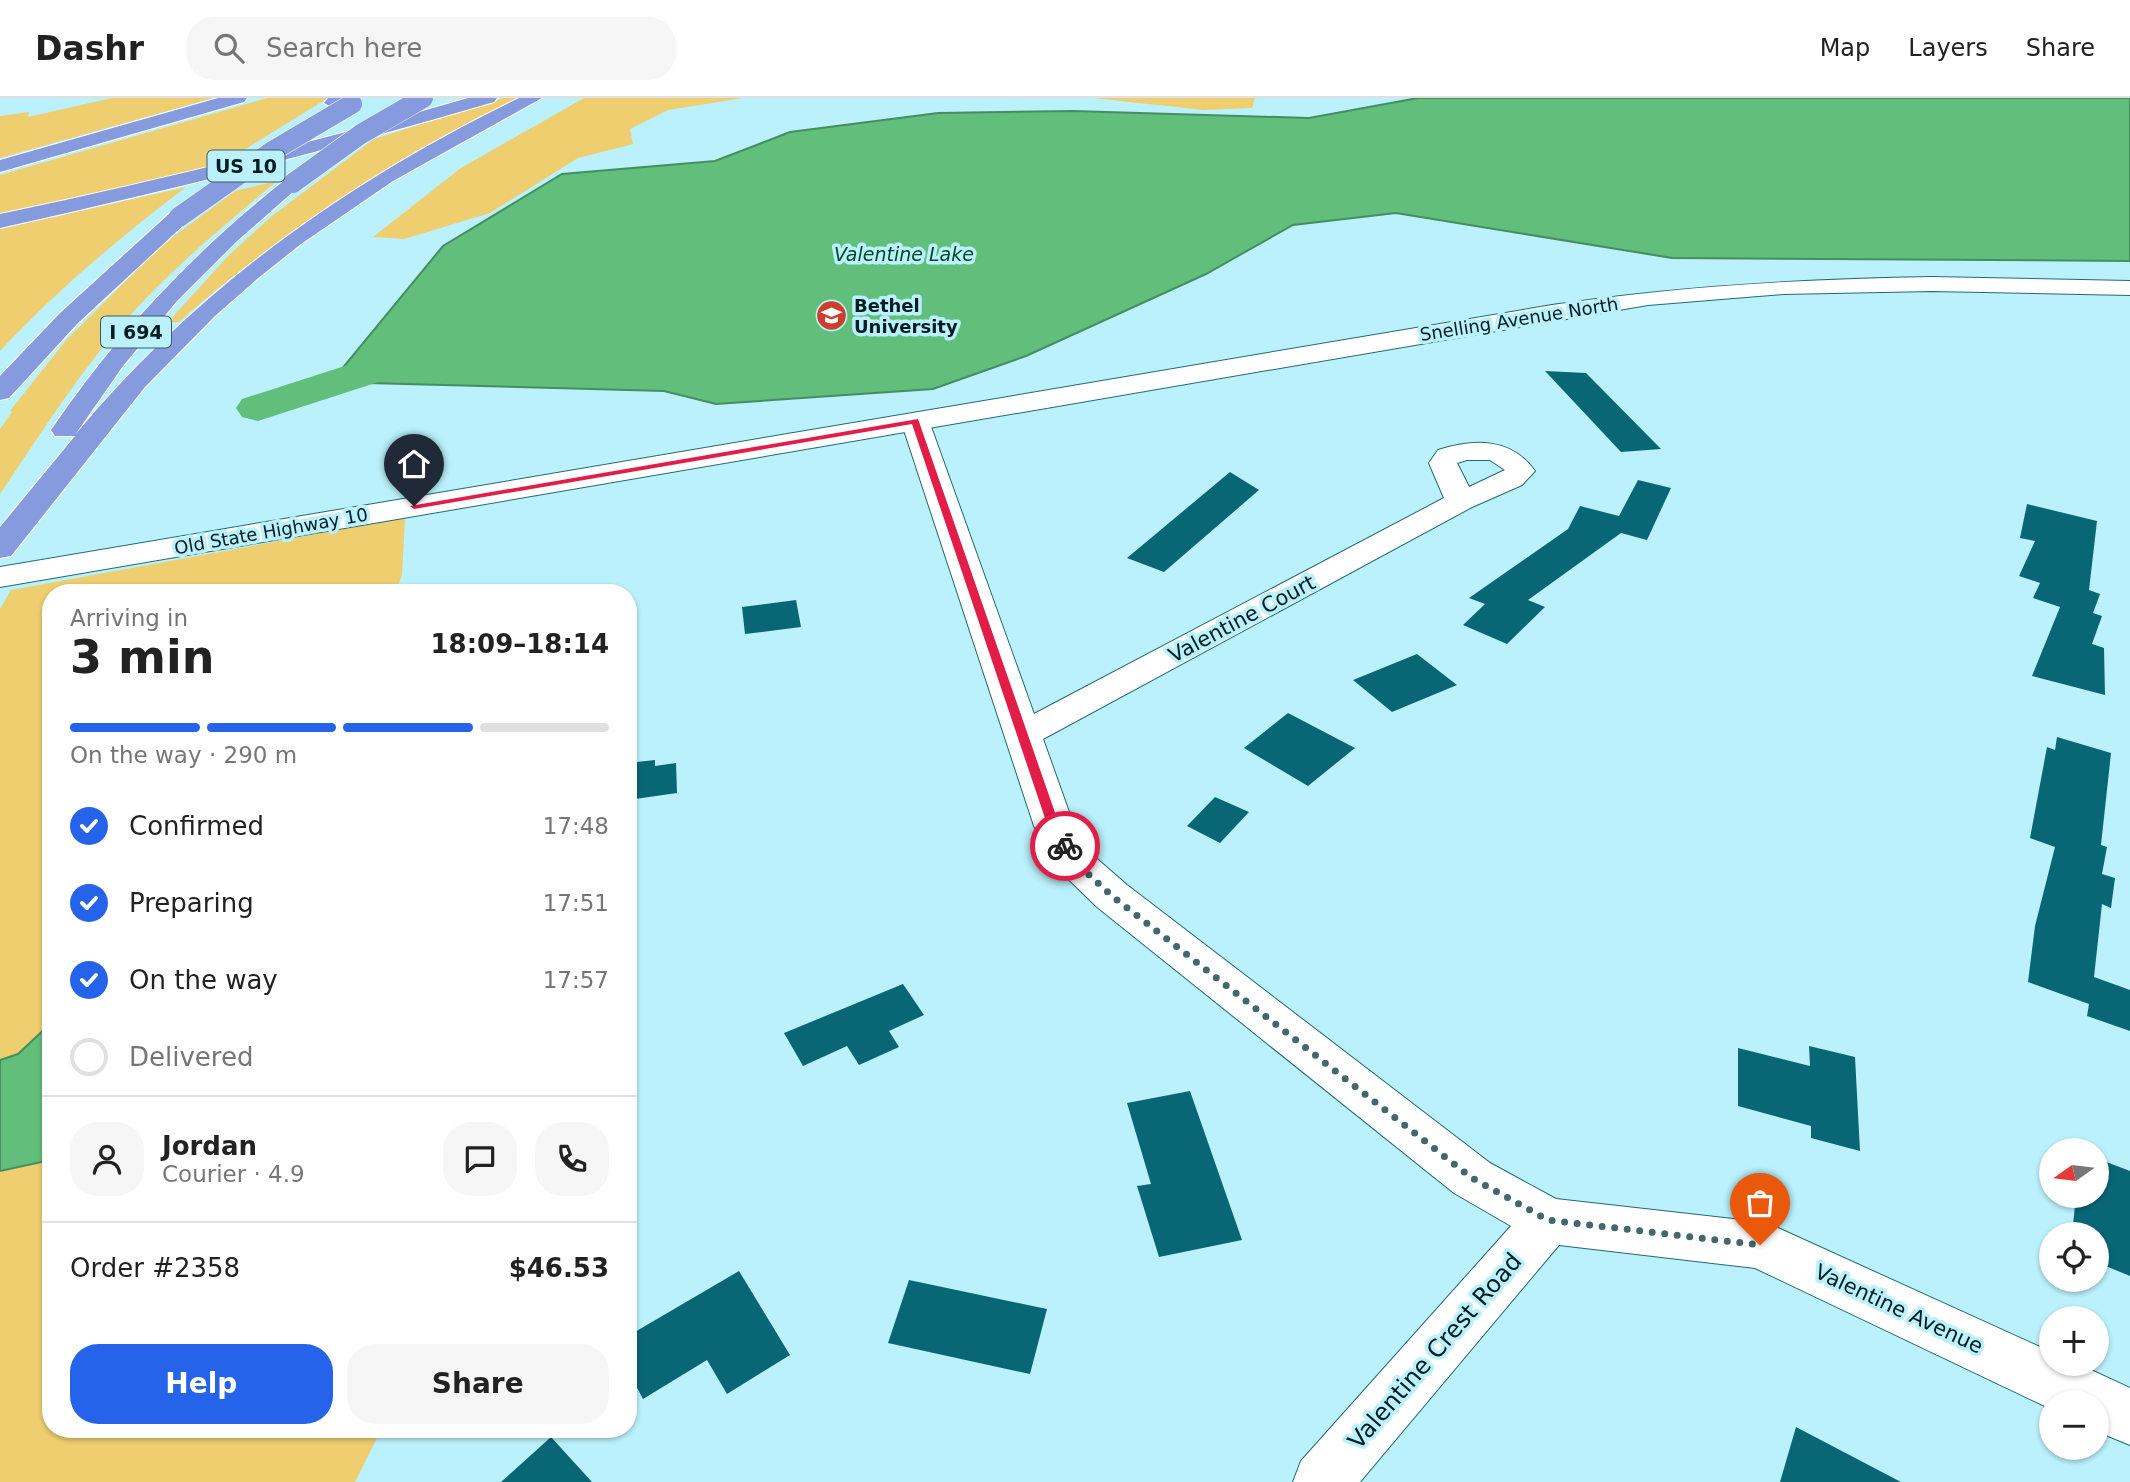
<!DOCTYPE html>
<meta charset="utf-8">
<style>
:root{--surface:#fff;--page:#f6f6f6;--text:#222;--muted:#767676;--line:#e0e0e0;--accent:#2563eb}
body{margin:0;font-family:"DejaVu Sans",sans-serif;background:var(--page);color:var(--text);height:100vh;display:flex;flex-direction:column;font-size:26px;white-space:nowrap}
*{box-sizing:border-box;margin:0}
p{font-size:23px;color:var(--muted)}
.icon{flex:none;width:38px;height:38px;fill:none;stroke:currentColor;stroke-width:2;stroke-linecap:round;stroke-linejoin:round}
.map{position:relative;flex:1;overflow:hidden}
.drawer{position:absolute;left:42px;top:486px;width:595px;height:854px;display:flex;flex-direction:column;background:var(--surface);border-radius:28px;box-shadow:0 2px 5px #0004}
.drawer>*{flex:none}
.needle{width:46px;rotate:256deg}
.controls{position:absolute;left:2039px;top:1040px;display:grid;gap:14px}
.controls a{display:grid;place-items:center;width:70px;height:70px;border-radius:50%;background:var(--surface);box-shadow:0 2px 5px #0004;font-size:35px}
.pin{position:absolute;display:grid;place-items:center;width:60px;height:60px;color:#fff;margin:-72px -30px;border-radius:50% 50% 50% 0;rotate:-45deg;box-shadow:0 0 7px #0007}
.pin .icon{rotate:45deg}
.courier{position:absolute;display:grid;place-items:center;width:70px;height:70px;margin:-35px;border:5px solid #e11d48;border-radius:50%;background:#fff;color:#222;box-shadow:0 2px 9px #0007}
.summary em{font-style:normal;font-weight:700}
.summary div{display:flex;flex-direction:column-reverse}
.summary{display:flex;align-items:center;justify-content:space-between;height:119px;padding:0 28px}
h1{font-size:46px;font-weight:700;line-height:52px}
.bar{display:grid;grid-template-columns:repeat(4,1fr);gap:10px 7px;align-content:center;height:84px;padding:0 28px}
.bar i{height:9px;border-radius:5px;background:var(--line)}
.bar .selected{background:var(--accent)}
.bar p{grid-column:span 4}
.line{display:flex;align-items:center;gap:18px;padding:0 28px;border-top:2px solid var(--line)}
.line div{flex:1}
.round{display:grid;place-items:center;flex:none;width:74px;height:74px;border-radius:28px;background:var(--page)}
ol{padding:0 28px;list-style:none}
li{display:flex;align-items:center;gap:21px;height:77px}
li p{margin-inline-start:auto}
li .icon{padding:7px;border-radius:50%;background:var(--accent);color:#fff;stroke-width:4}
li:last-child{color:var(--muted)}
li i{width:38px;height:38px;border:4px solid var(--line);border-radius:50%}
.cta{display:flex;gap:14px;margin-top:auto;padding:14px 28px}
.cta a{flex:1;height:80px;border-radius:28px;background:var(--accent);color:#fff;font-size:28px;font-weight:700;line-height:80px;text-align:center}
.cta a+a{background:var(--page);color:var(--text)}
header{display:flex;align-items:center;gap:42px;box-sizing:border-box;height:98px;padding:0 35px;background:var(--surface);border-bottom:2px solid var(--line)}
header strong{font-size:33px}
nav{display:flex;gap:38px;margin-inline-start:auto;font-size:24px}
.search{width:490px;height:63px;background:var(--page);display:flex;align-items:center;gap:18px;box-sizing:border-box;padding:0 24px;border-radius:28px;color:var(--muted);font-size:26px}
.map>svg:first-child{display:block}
</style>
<header>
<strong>Dashr</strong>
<div class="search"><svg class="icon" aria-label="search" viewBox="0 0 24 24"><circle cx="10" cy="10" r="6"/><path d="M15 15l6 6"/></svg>Search here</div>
<nav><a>Map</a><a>Layers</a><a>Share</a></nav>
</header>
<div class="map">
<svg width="2130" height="1384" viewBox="0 0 2130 1384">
<rect width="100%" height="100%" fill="#baf1fc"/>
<!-- green -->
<path fill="#eece6f" d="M 112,0 L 214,0 L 0,60 L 0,18 L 29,14 L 28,19 Z
M 267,0 L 328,0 L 213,71 L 0,116 L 0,77 Z
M 504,0 L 521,0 C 396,61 283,131 179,224 L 168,224 L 228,158 L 272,118 L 374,41 Z
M 584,0 L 743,0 L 668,12 L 630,31 L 633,46 L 578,60 L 490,115 L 404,141 L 373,139 L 461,70 Z
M 1093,0 L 1255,0 L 1252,10 L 1204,12 Z
M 277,83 C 217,133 157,183 107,244 C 68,292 35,344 0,396 L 0,331 L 12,314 L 10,313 L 67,241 L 162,147 L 235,93 Z
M 186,89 C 119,140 57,192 0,253 L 0,131 Z
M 405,420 L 402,477 L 395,495 L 51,495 L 51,925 L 18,956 L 0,962 L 0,511 L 11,492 Z
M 51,1062 L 51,1332 L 381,1332 L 355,1384 L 0,1384 L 0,1073 Z"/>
<!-- water -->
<path fill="#61be7b" stroke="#448e60" stroke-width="2" d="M 1418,0 L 2130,0 L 2130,163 L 1672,160 L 1396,115 L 1293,127 L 1206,176 L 1026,258 L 933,291 L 716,306 L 664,293 L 331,284 L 443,148 L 562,76 L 715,63 L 790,34 L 938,15 L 1073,13 L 1309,20 Z
M 51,925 L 51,1062 L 0,1073 L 0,962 L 18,956 Z"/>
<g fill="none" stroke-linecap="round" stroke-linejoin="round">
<!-- river -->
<path fill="#61be7b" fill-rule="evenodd" d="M 413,246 L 428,250 L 434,259 L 428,268 L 258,323 L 242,319 L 236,310 L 242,301 Z"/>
</g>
<!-- building -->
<path fill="#096775" d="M 1545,273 L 1586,275 L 1661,351 L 1621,354 Z
M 1230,374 L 1259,392 L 1164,474 L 1127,460 Z
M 1638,382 L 1671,390 L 1647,442 L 1621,435 L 1528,502 L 1545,509 L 1507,546 L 1463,527 L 1485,506 L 1469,500 L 1568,431 L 1580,408 L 1619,418 Z
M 2027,406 L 2097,423 L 2089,492 L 2100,496 L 2093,515 L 2102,518 L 2092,546 L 2104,550 L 2105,597 L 2032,578 L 2060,509 L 2033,500 L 2040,485 L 2019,478 L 2035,443 L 2020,440 Z
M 796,502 L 801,529 L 745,536 L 742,509 Z
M 1417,556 L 1457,587 L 1392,614 L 1353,582 Z
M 1288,615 L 1332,638 L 1355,650 L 1308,688 L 1244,650 Z
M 2057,639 L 2111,655 L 2101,747 L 2107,749 L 2102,776 L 2115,780 L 2111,810 L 2102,806 L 2094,879 L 2130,892 L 2130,933 L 2087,918 L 2089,906 L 2028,884 L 2035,828 L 2055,749 L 2030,740 L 2047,649 L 2055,652 Z
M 655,662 L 655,668 L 676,665 L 677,695 L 628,702 L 628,665 Z
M 1215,699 L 1249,714 L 1220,745 L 1187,728 Z
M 903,886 L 924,917 L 889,933 L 899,949 L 859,967 L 847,948 L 803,968 L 784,935 Z
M 1809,948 L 1855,959 L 1860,1053 L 1811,1040 L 1811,1028 L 1738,1008 L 1738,950 L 1810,968 Z
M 1190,993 L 1242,1142 L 1159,1159 L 1137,1088 L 1151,1086 L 1127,1005 Z
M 2096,1060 L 2130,1073 L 2130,1178 L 2096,1164 L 2096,1136 L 2072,1136 L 2076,1098 L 2073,1097 L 2096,1097 Z
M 739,1173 L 790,1257 L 727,1296 L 707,1262 L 643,1301 L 628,1273 L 628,1238 Z
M 909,1182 L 1047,1211 L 1030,1276 L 888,1245 Z
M 1796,1329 L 1901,1384 L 1780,1384 Z
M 551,1339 L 592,1384 L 501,1384 Z"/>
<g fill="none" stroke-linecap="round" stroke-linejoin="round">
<defs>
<path id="minor" d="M 915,315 L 925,317 L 929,323 L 1034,616 L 1444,400 L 1429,365 L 1438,352 C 1474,341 1511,339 1535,373 L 1522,387 L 1472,409 L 1043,641 L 1074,728 L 1088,753 L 1127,787 L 1490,1065 L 1556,1101 L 1760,1124 L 1778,1130 L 2051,1254 L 2051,1265 L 2076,1265 L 2130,1290 L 2130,1347 L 2096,1333 L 2096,1304 L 2051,1304 L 2051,1311 L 1755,1170 L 1559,1147 L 1360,1384 L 1293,1384 L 1301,1363 L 1511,1128 L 1454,1095 L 1097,809 L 1060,773 L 1034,728 L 901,323 L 905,317 ZM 1467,362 L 1490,362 L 1505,372 L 1469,389 L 1457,365 Z"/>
<path id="tertiary" d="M 1932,179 L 2130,183 L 2130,197 L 1932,193 L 1783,196 L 1648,207 L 0,489 L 0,469 L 1552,207 C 1679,188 1804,181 1932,179 Z"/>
<path id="motorway" d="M 218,0 L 247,0 L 244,4 L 0,74 L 0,62 Z
M 328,0 L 350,0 L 333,10 L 324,5 Z
M 468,0 L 497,0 L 494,4 C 331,52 167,93 0,130 L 0,116 C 158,83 313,45 468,0 Z
M 519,0 L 542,0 L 393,83 L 301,146 L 257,181 L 215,218 L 145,289 L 11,458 L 0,460 L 0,429 L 75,338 L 55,338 L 51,332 C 117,235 194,154 286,81 L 293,79 L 303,85 L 236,144 L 177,203 L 123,268 L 75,337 C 197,190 348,83 519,0 Z
M 179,113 L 187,114 L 190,119 L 187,124 L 77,226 L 9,300 L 0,302 L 0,278 L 59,216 L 171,114 Z"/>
</defs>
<!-- minor casing -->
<use href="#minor" stroke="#216975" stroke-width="2"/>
<!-- tertiary casing -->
<use href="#tertiary" stroke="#216975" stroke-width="2"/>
<!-- motorway casing -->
<use href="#motorway" stroke="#fff" stroke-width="2"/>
<!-- minor -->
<use href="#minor" fill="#fff" fill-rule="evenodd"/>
<!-- tertiary -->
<use href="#tertiary" fill="#fff" fill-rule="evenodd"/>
<!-- motorway -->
<use href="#motorway" fill="#869ade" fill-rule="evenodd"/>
<defs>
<path id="motorway-bridge" d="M 293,85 L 361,36 L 423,0
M 179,119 L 274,52 L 352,6"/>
</defs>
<!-- motorway-bridge casing -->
<use href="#motorway-bridge" stroke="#fff" stroke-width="21" stroke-linecap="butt"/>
<!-- motorway-bridge -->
<use href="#motorway-bridge" stroke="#869ade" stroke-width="20"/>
</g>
<!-- route -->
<path fill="#e11d48" d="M 918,321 L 1060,729 L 1071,748 L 1069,751 L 1061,751 L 1048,729 L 912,326 L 414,411 L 410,408 Z"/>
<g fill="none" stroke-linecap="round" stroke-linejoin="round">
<!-- done -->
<path stroke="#42676e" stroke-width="7" stroke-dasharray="0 12.6" d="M 1065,748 L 1074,763 L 1112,798 L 1472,1080 L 1548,1122 L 1760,1147"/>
</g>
<!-- icons -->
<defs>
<symbol id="university-disc" viewBox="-11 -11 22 22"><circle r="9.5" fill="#cb3f2c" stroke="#baf1fc"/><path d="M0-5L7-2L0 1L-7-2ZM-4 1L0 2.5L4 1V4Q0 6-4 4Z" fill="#fff"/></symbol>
</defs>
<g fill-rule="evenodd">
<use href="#university-disc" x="814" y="200" width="35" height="35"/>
</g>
<g text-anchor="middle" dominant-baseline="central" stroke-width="7" stroke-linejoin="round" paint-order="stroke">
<!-- far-poi labels -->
<g font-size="18" font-weight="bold" fill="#011d22" stroke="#baf1fc" text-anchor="start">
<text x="854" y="207">Bethel<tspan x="854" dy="21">University</tspan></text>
</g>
<!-- far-street labels -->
<g font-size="18" fill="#011d22" stroke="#baf1fc">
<text transform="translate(1519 221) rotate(-9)">Snelling Avenue North</text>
<text transform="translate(271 433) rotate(-10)">Old State Highway 10</text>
</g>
<!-- shield labels -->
<g fill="#baf1fc" stroke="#385d63" stroke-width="2">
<rect x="207.5" y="52.5" width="77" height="31" rx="5"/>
<rect x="101" y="218.5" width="70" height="31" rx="5"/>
</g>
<g font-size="19" font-weight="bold" fill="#011d22">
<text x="246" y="68">US 10</text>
<text x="136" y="234">I 694</text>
</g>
<!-- far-water labels -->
<g font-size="19" font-style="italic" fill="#00481e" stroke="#baf1fc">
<text x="904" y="156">Valentine Lake</text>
</g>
<!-- street labels -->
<g font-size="21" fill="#011d22" stroke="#baf1fc">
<text transform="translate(1242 521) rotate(-28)">Valentine Court</text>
<text transform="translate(1899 1211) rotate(25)">Valentine Avenue</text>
</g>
<!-- near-street labels -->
<g font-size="24" fill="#011d22" stroke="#baf1fc">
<text transform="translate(1435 1253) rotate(-49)">Valentine Crest Road</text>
</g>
</g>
</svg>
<div class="controls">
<a><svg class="needle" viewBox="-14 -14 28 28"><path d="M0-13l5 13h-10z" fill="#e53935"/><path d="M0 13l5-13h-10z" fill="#767676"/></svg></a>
<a><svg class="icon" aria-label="locate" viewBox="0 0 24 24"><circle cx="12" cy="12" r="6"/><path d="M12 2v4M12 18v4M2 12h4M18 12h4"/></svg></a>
<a>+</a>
<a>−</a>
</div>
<div class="pin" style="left:1760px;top:1147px;background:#ea580c"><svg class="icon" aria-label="bag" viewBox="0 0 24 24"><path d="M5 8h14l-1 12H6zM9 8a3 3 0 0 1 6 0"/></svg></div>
<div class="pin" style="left:414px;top:408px;background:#1f2937"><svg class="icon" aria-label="home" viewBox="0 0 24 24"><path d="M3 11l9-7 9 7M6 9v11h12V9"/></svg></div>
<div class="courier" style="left:1065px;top:748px"><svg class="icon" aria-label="bike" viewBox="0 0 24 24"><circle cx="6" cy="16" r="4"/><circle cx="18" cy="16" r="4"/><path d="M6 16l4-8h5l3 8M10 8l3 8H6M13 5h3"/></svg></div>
<section class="drawer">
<div class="summary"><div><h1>3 min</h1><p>Arriving in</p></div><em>18:09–18:14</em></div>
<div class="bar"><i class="selected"></i><i class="selected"></i><i class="selected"></i><i></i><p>On the way · 290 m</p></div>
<ol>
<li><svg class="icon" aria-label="check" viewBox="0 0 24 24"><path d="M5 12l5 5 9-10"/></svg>Confirmed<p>17:48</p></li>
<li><svg class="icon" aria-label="check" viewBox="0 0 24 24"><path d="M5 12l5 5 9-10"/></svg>Preparing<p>17:51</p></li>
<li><svg class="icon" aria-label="check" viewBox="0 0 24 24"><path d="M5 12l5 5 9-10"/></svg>On the way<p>17:57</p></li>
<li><i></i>Delivered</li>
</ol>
<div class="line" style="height:126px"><a class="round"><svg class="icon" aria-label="person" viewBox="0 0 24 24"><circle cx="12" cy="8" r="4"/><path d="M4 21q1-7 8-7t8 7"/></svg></a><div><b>Jordan</b><p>Courier · 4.9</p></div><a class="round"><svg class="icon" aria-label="chat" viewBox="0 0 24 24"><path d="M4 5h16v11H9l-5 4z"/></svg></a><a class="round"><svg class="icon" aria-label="phone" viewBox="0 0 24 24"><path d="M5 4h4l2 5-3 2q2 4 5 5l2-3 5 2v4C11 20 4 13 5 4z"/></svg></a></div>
<div class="line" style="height:91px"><div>Order #2358</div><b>$46.53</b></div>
<div class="cta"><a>Help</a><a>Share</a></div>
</section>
</div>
